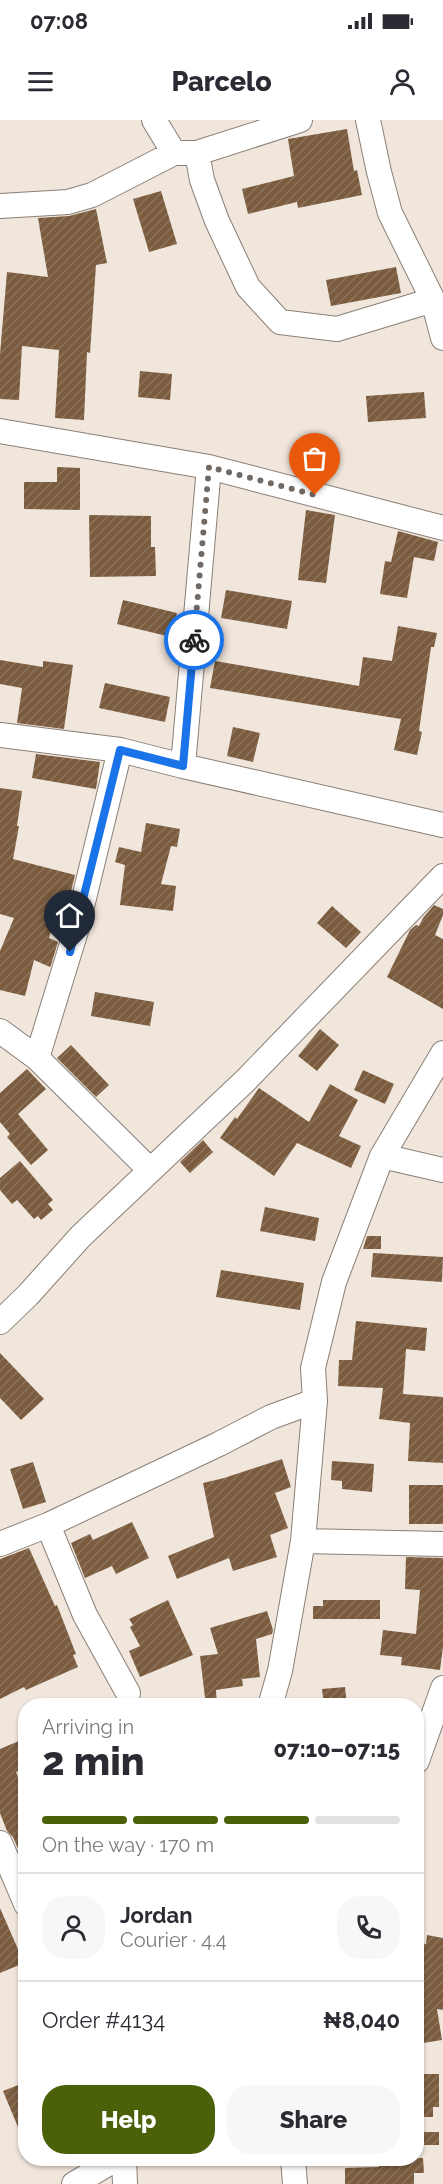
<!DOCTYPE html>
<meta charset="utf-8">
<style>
:root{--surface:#fff;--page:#f7f7f7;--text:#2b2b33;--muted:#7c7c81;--line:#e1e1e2;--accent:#4a6009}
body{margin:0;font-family:Raleway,sans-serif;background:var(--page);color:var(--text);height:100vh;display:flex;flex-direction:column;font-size:22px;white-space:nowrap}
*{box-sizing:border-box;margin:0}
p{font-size:20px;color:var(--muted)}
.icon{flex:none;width:33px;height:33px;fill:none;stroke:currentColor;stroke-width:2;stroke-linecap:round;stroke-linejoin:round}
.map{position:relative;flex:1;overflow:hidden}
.panel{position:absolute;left:18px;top:1578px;width:406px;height:468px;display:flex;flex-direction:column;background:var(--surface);border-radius:24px;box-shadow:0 2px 4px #0004}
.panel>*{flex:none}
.pin{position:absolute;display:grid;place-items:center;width:51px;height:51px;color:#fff;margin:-62px -26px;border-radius:50% 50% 50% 0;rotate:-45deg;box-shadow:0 0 6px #0007}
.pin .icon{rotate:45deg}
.courier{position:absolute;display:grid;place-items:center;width:60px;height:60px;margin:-30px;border:4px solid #1a73e8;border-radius:50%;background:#fff;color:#222;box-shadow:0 2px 8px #0007}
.headline em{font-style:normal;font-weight:800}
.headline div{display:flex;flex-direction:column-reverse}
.headline{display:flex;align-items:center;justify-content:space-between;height:102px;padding:0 24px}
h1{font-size:39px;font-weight:800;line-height:45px}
.bar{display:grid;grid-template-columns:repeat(4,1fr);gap:9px 6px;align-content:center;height:72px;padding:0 24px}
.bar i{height:8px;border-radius:4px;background:var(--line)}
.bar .current{background:var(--accent)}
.bar p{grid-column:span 4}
.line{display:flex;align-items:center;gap:15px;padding:0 24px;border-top:2px solid var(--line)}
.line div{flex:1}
.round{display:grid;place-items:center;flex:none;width:63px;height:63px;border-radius:24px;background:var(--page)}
.primary-button{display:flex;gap:12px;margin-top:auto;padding:12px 24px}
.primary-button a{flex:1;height:69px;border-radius:24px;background:var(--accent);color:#fff;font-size:24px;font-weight:800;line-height:69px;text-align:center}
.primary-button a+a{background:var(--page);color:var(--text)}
.status{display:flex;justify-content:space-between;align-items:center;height:42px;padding:0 30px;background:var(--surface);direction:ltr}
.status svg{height:16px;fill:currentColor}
header{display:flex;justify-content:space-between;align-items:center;height:78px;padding:0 24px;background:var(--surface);font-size:27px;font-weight:800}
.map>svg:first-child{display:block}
</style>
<div class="status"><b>07:08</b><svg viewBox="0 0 49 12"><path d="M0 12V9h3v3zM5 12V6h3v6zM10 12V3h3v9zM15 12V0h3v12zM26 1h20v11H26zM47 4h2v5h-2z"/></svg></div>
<header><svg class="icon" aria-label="menu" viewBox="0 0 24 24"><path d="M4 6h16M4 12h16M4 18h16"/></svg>Parcelo<svg class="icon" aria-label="person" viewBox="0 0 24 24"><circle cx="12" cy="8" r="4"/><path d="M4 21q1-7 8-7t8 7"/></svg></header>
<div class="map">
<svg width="443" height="2064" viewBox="0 0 443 2064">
<defs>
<pattern id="building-hatch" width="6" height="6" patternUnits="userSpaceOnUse" patternTransform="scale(1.5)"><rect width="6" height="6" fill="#7b5c3e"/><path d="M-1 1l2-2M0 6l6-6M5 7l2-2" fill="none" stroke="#8c745e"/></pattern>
</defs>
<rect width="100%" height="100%" fill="#f1e6dc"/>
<!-- building -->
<path fill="url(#building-hatch)" d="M 347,9 L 354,51 L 357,50 L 362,75 L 298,88 L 297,82 L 248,94 L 242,69 L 294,56 L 288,19 Z
M 161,71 L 177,124 L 149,132 L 133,79 Z
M 96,89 L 107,143 L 96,145 L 90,233 L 87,232 L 84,300 L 55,298 L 59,230 L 22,226 L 19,280 L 0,279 L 0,234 L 7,152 L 48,157 L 38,98 L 69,96 Z
M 396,147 L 401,173 L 331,186 L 326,160 Z
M 140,251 L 172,254 L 170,280 L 138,277 Z
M 424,272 L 426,298 L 368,302 L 366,276 Z
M 57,347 L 80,348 L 80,390 L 24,389 L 24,362 L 57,362 Z
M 306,390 L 335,395 L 326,463 L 298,460 Z
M 89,395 L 151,396 L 151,427 L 155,427 L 156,456 L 90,457 Z
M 398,411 L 438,422 L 434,441 L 414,437 L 407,478 L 380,474 L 385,441 L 391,442 Z
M 226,470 L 292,481 L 287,509 L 221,498 Z
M 123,480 L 177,493 L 171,517 L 117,504 Z
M 398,506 L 437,513 L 434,527 L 431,527 L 419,611 L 422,612 L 417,635 L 394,630 L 401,599 L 210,568 L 215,541 L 359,566 L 363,537 L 392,541 Z
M 0,540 L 43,547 L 43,541 L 73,545 L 64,609 L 17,603 L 22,568 L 0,564 Z
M 105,563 L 170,577 L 165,602 L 99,588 Z
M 233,607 L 260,613 L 253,642 L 227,636 Z
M 36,634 L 100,642 L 96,669 L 32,658 Z
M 0,668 L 22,671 L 17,706 L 19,706 L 13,739 L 75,755 L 69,779 L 62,777 L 49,818 L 58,822 L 51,845 L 50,847 L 34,840 L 25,876 L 0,870 L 0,831 L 14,798 L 0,794 Z
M 146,703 L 180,709 L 177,727 L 171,726 L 161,764 L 176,766 L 173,791 L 120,785 L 125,745 L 115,742 L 119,727 L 141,732 Z
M 434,785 L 443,789 L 443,795 L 435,815 L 443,819 L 443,889 L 387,857 L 410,810 L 416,805 L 419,806 L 423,798 Z
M 332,786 L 361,812 L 346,828 L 317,803 Z
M 95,872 L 154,882 L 150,906 L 91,896 Z
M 320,909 L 339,925 L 317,951 L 298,936 Z
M 71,925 L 109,965 L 96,977 L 57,938 Z
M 27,949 L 46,969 L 18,994 L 48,1030 L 31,1045 L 7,1017 L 10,1014 L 0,1002 L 0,973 Z
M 363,950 L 394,964 L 385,984 L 354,970 Z
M 330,964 L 358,980 L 339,1016 L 361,1026 L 351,1048 L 297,1023 L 274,1056 L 220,1018 L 235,997 L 237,999 L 259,968 L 309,1002 Z
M 203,1020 L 213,1032 L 190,1053 L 180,1042 Z
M 20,1041 L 53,1080 L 48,1084 L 53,1090 L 41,1100 L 38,1096 L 34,1099 L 17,1080 L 12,1084 L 0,1070 L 0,1058 Z
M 265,1087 L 319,1098 L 315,1121 L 260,1111 Z
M 367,1116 L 381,1116 L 381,1129 L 363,1129 Z
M 373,1133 L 443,1137 L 442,1162 L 371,1157 Z
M 221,1150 L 304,1163 L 300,1190 L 216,1177 Z
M 356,1201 L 427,1208 L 425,1231 L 406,1229 L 403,1274 L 443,1277 L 443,1343 L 408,1341 L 410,1303 L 379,1299 L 383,1268 L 338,1266 L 339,1240 L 352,1240 Z
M 0,1233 L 44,1279 L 21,1300 L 0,1278 Z
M 282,1339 L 291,1367 L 275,1373 L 288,1408 L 270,1415 L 277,1437 L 233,1451 L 229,1438 L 177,1459 L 168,1436 L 214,1417 L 203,1363 L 224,1358 Z
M 332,1341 L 374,1344 L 372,1372 L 342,1369 L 342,1361 L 331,1360 Z
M 33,1342 L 46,1382 L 23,1389 L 10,1349 Z
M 409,1365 L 443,1365 L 443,1404 L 409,1404 Z
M 132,1402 L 149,1438 L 116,1454 L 112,1446 L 85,1458 L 71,1423 L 90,1414 L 93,1420 Z
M 29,1428 L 55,1486 L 57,1485 L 76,1534 L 73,1535 L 78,1547 L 26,1570 L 24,1567 L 0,1579 L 0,1439 Z
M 406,1437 L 443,1438 L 443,1527 L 440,1550 L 401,1545 L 402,1537 L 380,1535 L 383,1510 L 416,1514 L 420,1470 L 405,1469 Z
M 168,1480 L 193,1535 L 140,1557 L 129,1531 L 140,1526 L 130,1507 L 133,1505 L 129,1499 Z
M 323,1480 L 380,1480 L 380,1499 L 313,1499 L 313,1486 L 323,1486 Z
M 267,1491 L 273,1510 L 272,1514 L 256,1519 L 260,1557 L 242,1559 L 243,1566 L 216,1570 L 217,1586 L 206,1586 L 200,1536 L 218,1534 L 210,1508 Z
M 345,1567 L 347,1586 L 324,1586 L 322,1569 Z
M 26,1618 L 26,1647 L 16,1652 L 26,1677 L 26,1731 L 20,1733 L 13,1717 L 7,1711 L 0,1693 L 0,1629 Z
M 0,1788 L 24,1843 L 0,1853 Z
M 427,1815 L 443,1818 L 443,1890 L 437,1889 L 442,1920 L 417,1924 L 417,1823 L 426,1824 Z
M 417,1954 L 439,1954 L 439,1987 L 433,1987 L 433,1997 L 417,1997 Z
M 26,1962 L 26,2024 L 25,2024 L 3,1971 Z
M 424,2012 L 439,2012 L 439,2025 L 424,2025 Z
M 378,2038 L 423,2038 L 424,2053 L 414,2053 L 414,2064 L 345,2064 L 345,2048 L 379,2047 Z"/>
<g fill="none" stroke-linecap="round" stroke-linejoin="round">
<defs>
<path id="minor" d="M 154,0 L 174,33
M 368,0 L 379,52 L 390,93 L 433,180 L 443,218
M 197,33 L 202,60 L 217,101 L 248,167 L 280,202 L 337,209 L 433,180
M 0,86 L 68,82 L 92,75 L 174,33 L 197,33 L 300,0
M 0,311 L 209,347 L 443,408
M 0,615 L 120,630 L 183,646 L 443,705
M 183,646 L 209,347
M 0,911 L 37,938 L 150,1050
M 37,938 L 76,811 L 120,630
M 382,1036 L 443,1050
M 0,1202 L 28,1175 L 81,1116 L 246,960 L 443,756
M 48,1405 L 85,1495 L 128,1573
M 303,1421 L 443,1424
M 0,1424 L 48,1405 L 219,1324 L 271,1297 L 315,1281
M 270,1586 L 280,1551 L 303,1421 L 315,1281 L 313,1248 L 334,1162 L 382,1036 L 443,933
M 417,1641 L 443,1568
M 0,1723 L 26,1784
M 124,2038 L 125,2064
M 293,2038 L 295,2064
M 74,2064 L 116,2039"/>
</defs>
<!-- minor casing -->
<use href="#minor" stroke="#8a7f76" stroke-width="26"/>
<!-- minor -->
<use href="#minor" stroke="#fff" stroke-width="24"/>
</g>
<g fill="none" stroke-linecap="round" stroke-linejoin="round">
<!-- done -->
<path stroke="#706964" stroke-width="6" stroke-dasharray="0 10.8" d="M 194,520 L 209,347 L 315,375"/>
<!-- route -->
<path stroke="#1a73e8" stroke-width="8" d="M 70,832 L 120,630 L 183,646 L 194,520"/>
</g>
</svg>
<div class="pin" style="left:315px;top:375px;background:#ea580c"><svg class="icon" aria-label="bag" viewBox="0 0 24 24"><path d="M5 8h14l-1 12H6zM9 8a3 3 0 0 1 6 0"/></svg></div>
<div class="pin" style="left:70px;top:832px;background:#1f2937"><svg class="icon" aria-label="home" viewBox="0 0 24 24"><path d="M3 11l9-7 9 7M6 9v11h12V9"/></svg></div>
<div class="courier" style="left:194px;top:520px"><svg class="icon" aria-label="bike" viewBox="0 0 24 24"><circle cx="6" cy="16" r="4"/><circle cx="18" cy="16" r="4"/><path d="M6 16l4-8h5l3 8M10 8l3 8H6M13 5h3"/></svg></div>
<section class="panel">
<div class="headline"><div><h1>2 min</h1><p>Arriving in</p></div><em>07:10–07:15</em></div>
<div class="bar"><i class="current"></i><i class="current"></i><i class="current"></i><i></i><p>On the way · 170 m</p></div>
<div class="line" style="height:108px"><a class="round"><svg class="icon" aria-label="person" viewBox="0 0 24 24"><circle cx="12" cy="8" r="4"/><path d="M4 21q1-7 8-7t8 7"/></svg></a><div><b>Jordan</b><p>Courier · 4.4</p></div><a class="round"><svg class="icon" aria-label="phone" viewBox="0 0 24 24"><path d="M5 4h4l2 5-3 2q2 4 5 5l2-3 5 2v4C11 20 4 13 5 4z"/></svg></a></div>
<div class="line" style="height:78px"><div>Order #4134</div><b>₦8,040</b></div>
<div class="primary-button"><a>Help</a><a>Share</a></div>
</section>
</div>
